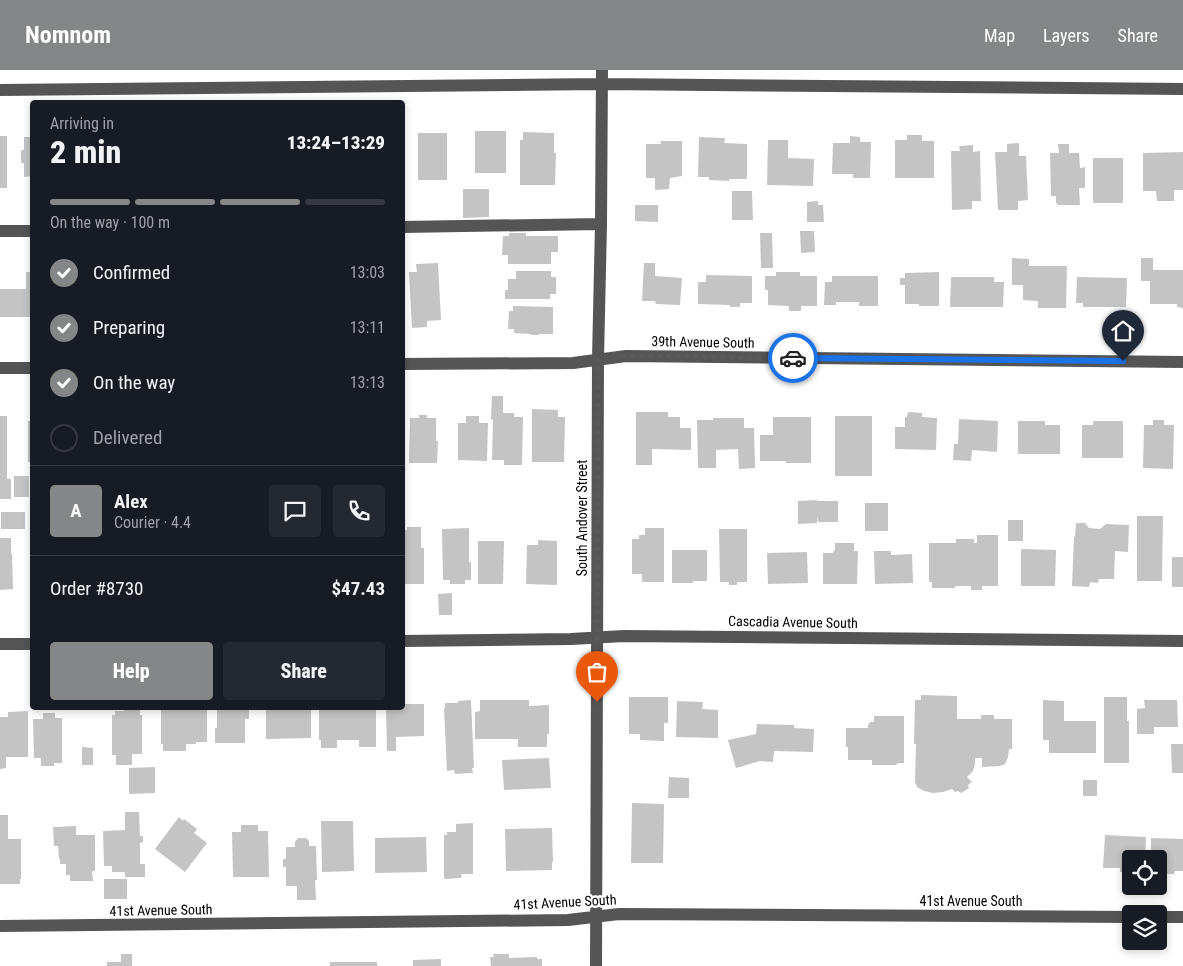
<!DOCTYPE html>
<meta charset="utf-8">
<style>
:root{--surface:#171b24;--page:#242831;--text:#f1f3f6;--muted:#9ea1a6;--line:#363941;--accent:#858687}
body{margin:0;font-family:"Roboto Condensed",sans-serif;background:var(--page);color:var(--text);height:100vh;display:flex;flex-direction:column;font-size:19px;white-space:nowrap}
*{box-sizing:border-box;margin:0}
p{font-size:16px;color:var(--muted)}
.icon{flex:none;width:28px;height:28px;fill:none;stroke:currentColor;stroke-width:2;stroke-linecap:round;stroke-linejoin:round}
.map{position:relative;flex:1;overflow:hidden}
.details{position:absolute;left:30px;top:30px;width:375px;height:610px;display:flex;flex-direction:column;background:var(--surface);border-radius:5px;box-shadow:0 2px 8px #0003}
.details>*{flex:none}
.buttons{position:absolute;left:1122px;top:780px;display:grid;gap:10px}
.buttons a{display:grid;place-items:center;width:45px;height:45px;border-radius:5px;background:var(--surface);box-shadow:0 2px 8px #0003;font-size:25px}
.pin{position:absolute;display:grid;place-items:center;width:42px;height:42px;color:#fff;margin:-51px -21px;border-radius:50% 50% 50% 0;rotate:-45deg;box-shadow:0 0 5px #0007}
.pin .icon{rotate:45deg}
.courier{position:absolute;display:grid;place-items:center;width:50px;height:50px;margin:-25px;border:4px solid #1a73e8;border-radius:50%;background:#fff;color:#222;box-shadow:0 1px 6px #0007}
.headline em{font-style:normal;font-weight:800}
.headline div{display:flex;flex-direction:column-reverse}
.headline{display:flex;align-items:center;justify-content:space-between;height:85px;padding:0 20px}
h1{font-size:32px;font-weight:800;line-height:38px}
.bar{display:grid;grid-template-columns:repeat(4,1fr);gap:8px 5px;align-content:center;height:60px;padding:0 20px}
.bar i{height:6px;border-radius:4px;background:var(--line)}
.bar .on{background:var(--accent)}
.bar p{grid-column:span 4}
.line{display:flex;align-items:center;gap:12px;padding:0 20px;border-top:1px solid var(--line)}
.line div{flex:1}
.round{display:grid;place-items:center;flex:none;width:52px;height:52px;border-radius:5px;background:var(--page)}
ol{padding:0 20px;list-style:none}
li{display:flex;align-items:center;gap:15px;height:55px}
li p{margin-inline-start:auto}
li .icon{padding:5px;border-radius:50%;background:var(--accent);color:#fff;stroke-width:4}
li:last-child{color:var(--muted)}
li i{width:28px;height:28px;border:2px solid var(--line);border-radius:50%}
.action{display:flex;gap:10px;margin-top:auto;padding:10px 20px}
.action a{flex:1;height:58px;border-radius:5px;background:var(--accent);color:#fff;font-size:20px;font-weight:800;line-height:58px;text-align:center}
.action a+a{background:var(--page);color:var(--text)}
header{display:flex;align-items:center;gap:30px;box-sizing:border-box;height:70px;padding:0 25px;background:var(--accent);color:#fff}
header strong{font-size:24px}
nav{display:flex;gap:28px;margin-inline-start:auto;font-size:18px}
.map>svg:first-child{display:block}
</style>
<header>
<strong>Nomnom</strong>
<nav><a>Map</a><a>Layers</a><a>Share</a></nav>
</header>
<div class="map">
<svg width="1183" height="896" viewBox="0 0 1183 896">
<rect width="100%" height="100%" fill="#fff"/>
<!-- building -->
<path fill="#c4c4c4" d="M 475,61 L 506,61 L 506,103 L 475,103 Z
M 523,62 L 554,63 L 554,83 L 556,83 L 555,115 L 520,115 L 520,70 L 523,70 Z
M 418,63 L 447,63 L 447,110 L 418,110 Z
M 907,65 L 922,65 L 922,71 L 934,71 L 934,108 L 895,108 L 895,70 L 907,70 Z
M 0,66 L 7,66 L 7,118 L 0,118 Z
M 850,66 L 860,67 L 860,72 L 871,72 L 870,108 L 853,108 L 853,104 L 832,104 L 833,73 L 850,73 Z
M 24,67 L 32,67 L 32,106 L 24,107 L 24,93 L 21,93 L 21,80 L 24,80 Z
M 699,67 L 725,68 L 724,73 L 747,74 L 747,109 L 729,109 L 729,111 L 709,110 L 709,107 L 698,107 Z
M 768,70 L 788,70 L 788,88 L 814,89 L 813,116 L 767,115 Z
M 660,71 L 682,71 L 682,106 L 670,108 L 669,119 L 655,120 L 655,108 L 646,108 L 646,74 L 661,74 Z
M 1019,73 L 1019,86 L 1026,86 L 1028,130 L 1018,131 L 1018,140 L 998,140 L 995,82 L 1007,82 L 1007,74 Z
M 1058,74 L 1069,74 L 1069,83 L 1079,83 L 1080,98 L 1085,97 L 1085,118 L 1079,118 L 1080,135 L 1058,135 L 1056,133 L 1056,126 L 1051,126 L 1050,83 L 1059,83 Z
M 973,75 L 973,82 L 980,81 L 981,131 L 972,131 L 972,139 L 952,140 L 951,81 L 960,81 L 959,76 Z
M 1183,82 L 1183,120 L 1174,120 L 1174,131 L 1157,131 L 1156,121 L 1143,121 L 1143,83 Z
M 1093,88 L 1123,88 L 1123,133 L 1093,133 Z
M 463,119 L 489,119 L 489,147 L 463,148 Z
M 732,121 L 752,121 L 753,150 L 732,150 Z
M 818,131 L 818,135 L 823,135 L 824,152 L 807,152 L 807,132 Z
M 635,135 L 658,135 L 658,152 L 635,151 Z
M 800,161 L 814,161 L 815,182 L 801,183 Z
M 509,163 L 526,163 L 526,166 L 558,166 L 558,182 L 551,182 L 551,194 L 508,194 L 508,185 L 502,185 L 503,166 L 509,166 Z
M 760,163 L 772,163 L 773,198 L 761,198 Z
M 1012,188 L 1029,189 L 1029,196 L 1067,196 L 1066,238 L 1038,238 L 1038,231 L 1023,230 L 1023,215 L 1012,215 Z
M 1141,188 L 1153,188 L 1153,200 L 1183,200 L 1183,238 L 1177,237 L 1177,234 L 1150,234 L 1150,211 L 1141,211 Z
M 438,193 L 441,250 L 427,251 L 427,257 L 412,258 L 409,202 L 417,202 L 416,194 Z
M 644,193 L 655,193 L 655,206 L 682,208 L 680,235 L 656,234 L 655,231 L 642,231 Z
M 516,201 L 551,201 L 551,207 L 556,207 L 556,224 L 550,224 L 550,229 L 505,229 L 505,220 L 508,220 L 508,209 L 516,209 Z
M 26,202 L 32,202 L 32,247 L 0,247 L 0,219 L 26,219 Z
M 776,202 L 800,202 L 800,206 L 817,206 L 817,236 L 801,236 L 801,241 L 789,241 L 789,236 L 768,235 L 768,220 L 765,220 L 765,206 L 776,206 Z
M 939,202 L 939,236 L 919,236 L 919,234 L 905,234 L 905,215 L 900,215 L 900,208 L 905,208 L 905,203 Z
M 706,205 L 752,206 L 752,233 L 740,233 L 740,237 L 730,237 L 730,235 L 698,234 L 698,212 L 706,212 Z
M 832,206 L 878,206 L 878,236 L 859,236 L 859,232 L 836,232 L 836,235 L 824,235 L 825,212 L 832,212 Z
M 951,207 L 994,207 L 994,212 L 1004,212 L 1003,237 L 950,237 Z
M 1077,207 L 1127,208 L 1126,237 L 1083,237 L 1083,233 L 1076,233 Z
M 513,236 L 553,237 L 553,264 L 539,264 L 539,265 L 531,265 L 531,264 L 514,263 L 514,259 L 508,259 L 509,241 L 513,241 Z
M 492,326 L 503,326 L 503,343 L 514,343 L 514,347 L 523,347 L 522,395 L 504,395 L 504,390 L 492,390 L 493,350 L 491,349 Z
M 532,339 L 558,340 L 558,347 L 565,347 L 564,392 L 532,392 Z
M 636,342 L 668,342 L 668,347 L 680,347 L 680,358 L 691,358 L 691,380 L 652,379 L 652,395 L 636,395 Z
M 908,342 L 922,343 L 922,347 L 937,348 L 936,380 L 895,379 L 895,357 L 905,357 L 905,347 L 907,347 Z
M 419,345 L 427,345 L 427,348 L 436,348 L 436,371 L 438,371 L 437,393 L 409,393 L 410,348 L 419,348 Z
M 0,346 L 7,346 L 7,409 L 11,409 L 11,429 L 0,429 Z
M 466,346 L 479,346 L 479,353 L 488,353 L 487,391 L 458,390 L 458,353 L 466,353 Z
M 835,346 L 872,346 L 872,406 L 835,406 Z
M 773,347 L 811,347 L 811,393 L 786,393 L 786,391 L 760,391 L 760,365 L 773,365 Z
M 713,348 L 744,348 L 744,358 L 754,358 L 755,398 L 739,399 L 738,379 L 716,380 L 716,398 L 698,398 L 697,350 L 713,350 Z
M 959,349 L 998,351 L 997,382 L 972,380 L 971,391 L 953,390 L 954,374 L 958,374 Z
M 1153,350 L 1164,350 L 1164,355 L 1174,355 L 1173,399 L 1143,398 L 1144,355 L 1153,355 Z
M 28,351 L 32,351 L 32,398 L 30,398 L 30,392 L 28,392 Z
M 1018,351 L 1045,351 L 1045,355 L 1060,355 L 1060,384 L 1018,384 Z
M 1093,351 L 1123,351 L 1123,388 L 1082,388 L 1082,355 L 1093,355 Z
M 14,406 L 29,406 L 29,427 L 14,427 Z
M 817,430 L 817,431 L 838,431 L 838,452 L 818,452 L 817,446 L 817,453 L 798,454 L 798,431 Z
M 865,433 L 888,433 L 888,461 L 865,461 Z
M 1,442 L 25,442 L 25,459 L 1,459 Z
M 1137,446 L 1163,446 L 1162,511 L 1137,511 Z
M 1008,450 L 1023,450 L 1023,471 L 1008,471 Z
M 1076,453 L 1085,453 L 1089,458 L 1100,459 L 1106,454 L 1129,455 L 1128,482 L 1115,481 L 1114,509 L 1099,509 L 1098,513 L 1090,512 L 1089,517 L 1072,516 L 1074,467 L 1075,467 Z
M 407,457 L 421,457 L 421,478 L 424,478 L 424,514 L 402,514 L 402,460 L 407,460 Z
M 469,458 L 469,492 L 471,492 L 471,510 L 465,510 L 465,514 L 450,514 L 450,510 L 443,510 L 442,459 Z
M 645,458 L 664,458 L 664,512 L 642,512 L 642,504 L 632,504 L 632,469 L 639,469 L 639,465 L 645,465 Z
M 719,459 L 747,459 L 747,512 L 737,512 L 737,515 L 729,515 L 729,512 L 720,512 Z
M 977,465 L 998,465 L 998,516 L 982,516 L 982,520 L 971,520 L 971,516 L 955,516 L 955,518 L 932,518 L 932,512 L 929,512 L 929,473 L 956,473 L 956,469 L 974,469 L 974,473 L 977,473 Z
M 0,468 L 11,468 L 11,484 L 12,484 L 13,519 L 0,520 Z
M 538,470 L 557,471 L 557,515 L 526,514 L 527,475 L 538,475 Z
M 478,471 L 504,471 L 503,514 L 478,514 Z
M 835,473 L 854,473 L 854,481 L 858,481 L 857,514 L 823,514 L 823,483 L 832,483 L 835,480 Z
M 31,477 L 32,477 L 32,522 L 31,522 Z
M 1021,479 L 1056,480 L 1055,516 L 1021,516 Z
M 672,480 L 707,480 L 707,511 L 693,511 L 693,513 L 672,513 Z
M 874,481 L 891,481 L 891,485 L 912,484 L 913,513 L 875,514 Z
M 807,482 L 808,513 L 768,514 L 767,483 Z
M 1172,487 L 1183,487 L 1183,517 L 1172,517 Z
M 452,523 L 452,545 L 439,545 L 438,524 Z
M 921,625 L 957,626 L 957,649 L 981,649 L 981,645 L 994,645 L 994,649 L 1012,649 L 1012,679 L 1009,679 L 1008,687 L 1005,694 L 1000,696 L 982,697 L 982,688 L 975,688 L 975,694 L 973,701 L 967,707 L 972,712 L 968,715 L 969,718 L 961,723 L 958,721 L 955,722 L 952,719 L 943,722 L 933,723 L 924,721 L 917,717 L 915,712 L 916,674 L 914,674 L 915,630 L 921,630 Z
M 629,627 L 668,627 L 668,653 L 664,653 L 664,671 L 640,670 L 640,664 L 629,664 Z
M 1104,627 L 1127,627 L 1127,651 L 1129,651 L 1129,693 L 1104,693 Z
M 471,630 L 474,698 L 472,698 L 473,703 L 455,704 L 454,700 L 447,701 L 444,638 L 445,638 L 445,633 L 458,633 L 458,631 Z
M 480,630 L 529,630 L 529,636 L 549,635 L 549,664 L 547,664 L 547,677 L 518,677 L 518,669 L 475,669 L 475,642 L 480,641 Z
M 1043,630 L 1064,631 L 1064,651 L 1096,651 L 1096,683 L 1049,683 L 1049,670 L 1043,670 Z
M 1144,630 L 1177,630 L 1178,657 L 1154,657 L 1154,664 L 1137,664 L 1137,639 L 1145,638 Z
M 677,631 L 703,632 L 702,639 L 718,640 L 718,668 L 676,667 Z
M 402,634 L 424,634 L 424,666 L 396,667 L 396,681 L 387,681 L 386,638 L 402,638 Z
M 124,638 L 135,638 L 135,640 L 140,640 L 140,645 L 142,645 L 142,684 L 132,684 L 132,695 L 116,695 L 116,685 L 112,685 L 112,645 L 115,645 L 115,641 L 124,641 Z
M 161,638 L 207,638 L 207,672 L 196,672 L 196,674 L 186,674 L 186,681 L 163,681 L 163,674 L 161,674 Z
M 217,638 L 249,638 L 249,649 L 245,649 L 245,673 L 215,673 L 215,658 L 217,658 Z
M 266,638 L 311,638 L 311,668 L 266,669 Z
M 319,638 L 376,638 L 376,677 L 359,677 L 359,670 L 337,670 L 337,678 L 321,678 L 321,670 L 319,670 Z
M 28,641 L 28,687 L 6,687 L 6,698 L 0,699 L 0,647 L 8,647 L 8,642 Z
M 43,643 L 55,643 L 55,648 L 62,648 L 62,693 L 54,693 L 54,696 L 41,696 L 41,688 L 34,688 L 33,649 L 43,649 Z
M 874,646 L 904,646 L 904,693 L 898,693 L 896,695 L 872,695 L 872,690 L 848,690 L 848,677 L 846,677 L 846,658 L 868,658 L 868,655 L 870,652 L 874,652 Z
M 757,654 L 794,655 L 794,658 L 814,659 L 813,682 L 774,681 L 773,692 L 760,691 L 736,698 L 728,670 L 756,664 Z
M 1171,674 L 1183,674 L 1183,703 L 1172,703 Z
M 82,677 L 93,678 L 93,695 L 82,695 Z
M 549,688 L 551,718 L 504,720 L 502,690 Z
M 155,697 L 155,723 L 129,724 L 129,698 Z
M 669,707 L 689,708 L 689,728 L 668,728 Z
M 1083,710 L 1097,710 L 1097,726 L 1083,726 Z
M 632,733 L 664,734 L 663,793 L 631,793 Z
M 125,742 L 139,742 L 140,766 L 143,766 L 143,772 L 140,773 L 140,794 L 145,794 L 145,807 L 125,807 L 125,802 L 112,802 L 112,796 L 104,796 L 103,761 L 125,760 Z
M 0,745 L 8,745 L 8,769 L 21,769 L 21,809 L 20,809 L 20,814 L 0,814 Z
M 179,747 L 183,751 L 184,749 L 197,759 L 194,763 L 207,773 L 185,802 L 155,779 Z
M 321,751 L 353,751 L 354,801 L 322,802 Z
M 473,753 L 473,804 L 461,804 L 462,807 L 459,808 L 445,809 L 444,807 L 444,765 L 447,765 L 447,762 L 456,762 L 456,754 Z
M 241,755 L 258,755 L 258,761 L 268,761 L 269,807 L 233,807 L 232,762 L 241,762 Z
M 76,756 L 76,765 L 95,765 L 95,801 L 92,801 L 93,811 L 70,811 L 70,805 L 66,805 L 66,794 L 60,794 L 60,789 L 59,789 L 58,776 L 54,776 L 53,757 Z
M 552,758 L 553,792 L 552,792 L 552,800 L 506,801 L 505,759 Z
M 1105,765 L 1146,767 L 1145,789 L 1131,789 L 1131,802 L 1120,802 L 1120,798 L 1103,798 Z
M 426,767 L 427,802 L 375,803 L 375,768 Z
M 298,768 L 306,768 L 309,771 L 309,776 L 316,776 L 317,810 L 315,810 L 316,830 L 297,830 L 297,816 L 286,816 L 286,797 L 283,797 L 283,789 L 286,789 L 286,777 L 295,777 L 295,772 Z
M 1151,768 L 1183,769 L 1183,801 L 1175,801 L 1174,804 L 1159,804 L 1159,789 L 1151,789 Z
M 104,809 L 127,809 L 127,829 L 104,829 Z
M 121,884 L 132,884 L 132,896 L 107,896 L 107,892 L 121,892 Z
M 493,884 L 509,884 L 509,888 L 537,887 L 537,889 L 542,889 L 542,896 L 491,896 L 490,887 L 494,887 Z
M 441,889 L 441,896 L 413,896 L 413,890 Z
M 330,892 L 377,892 L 377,896 L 330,896 Z"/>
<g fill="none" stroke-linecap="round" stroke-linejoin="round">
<!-- minor -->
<path stroke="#555" stroke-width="12" d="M 0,20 L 601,14 L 1183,19
M 402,157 L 601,154
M 0,161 L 32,161
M 402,294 L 573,293 L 626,286 L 1183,292
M 0,298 L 32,298
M 402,571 L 571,569 L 624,566 L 1183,571
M 0,574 L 32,574
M 1159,847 L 1183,847
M 0,856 L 568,850 L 619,844 L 1131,847
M 596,896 L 598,289 L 601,154 L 602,0"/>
</g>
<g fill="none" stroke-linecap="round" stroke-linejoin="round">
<!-- done -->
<path stroke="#595959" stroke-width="5" stroke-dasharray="0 9" d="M 597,632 L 598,289 L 626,286 L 793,288"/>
<!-- route -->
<path stroke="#1a73e8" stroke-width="6" d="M 793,288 L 1123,291"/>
</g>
<g text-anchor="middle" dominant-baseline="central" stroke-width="5" stroke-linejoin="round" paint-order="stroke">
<!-- street labels -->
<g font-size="14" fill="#000" stroke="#fff">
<text transform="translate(703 272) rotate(1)">39th Avenue South</text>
<text transform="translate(582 448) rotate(-90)">South Andover Street</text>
<text transform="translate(793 552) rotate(1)">Cascadia Avenue South</text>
<text x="971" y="831">41st Avenue South</text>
<text transform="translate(565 832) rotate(-3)">41st Avenue South</text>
<text transform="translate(161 840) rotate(-1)">41st Avenue South</text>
</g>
</g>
</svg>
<div class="buttons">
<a><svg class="icon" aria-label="locate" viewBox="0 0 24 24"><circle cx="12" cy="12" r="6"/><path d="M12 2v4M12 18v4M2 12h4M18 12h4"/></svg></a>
<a><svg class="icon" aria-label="layers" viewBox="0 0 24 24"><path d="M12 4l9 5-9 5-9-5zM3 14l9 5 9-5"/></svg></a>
</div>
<div class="pin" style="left:597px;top:632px;background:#ea580c"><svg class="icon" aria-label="bag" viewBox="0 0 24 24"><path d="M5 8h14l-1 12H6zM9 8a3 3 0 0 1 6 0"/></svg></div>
<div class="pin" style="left:1123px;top:291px;background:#1f2937"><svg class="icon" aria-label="home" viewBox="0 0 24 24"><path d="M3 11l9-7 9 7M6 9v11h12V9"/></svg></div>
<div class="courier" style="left:793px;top:288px"><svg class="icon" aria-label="car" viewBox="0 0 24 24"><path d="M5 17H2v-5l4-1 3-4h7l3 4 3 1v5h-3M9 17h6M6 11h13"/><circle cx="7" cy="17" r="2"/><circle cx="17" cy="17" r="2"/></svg></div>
<section class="details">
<div class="headline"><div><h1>2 min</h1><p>Arriving in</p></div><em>13:24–13:29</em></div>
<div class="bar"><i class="on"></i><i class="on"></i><i class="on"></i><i></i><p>On the way · 100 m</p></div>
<ol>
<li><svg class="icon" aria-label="check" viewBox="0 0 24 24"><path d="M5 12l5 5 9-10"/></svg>Confirmed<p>13:03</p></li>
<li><svg class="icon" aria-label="check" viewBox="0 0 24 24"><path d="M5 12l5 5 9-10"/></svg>Preparing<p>13:11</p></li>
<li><svg class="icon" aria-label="check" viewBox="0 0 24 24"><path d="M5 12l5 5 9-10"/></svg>On the way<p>13:13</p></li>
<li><i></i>Delivered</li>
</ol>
<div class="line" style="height:90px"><b class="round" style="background:var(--accent);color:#fff">A</b><div><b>Alex</b><p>Courier · 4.4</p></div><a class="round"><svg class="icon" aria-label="chat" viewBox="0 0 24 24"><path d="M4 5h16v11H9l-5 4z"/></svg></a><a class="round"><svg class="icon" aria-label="phone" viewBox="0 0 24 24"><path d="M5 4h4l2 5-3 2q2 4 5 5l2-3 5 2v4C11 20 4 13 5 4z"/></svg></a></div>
<div class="line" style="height:65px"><div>Order #8730</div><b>$47.43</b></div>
<div class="action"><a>Help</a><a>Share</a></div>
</section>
</div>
